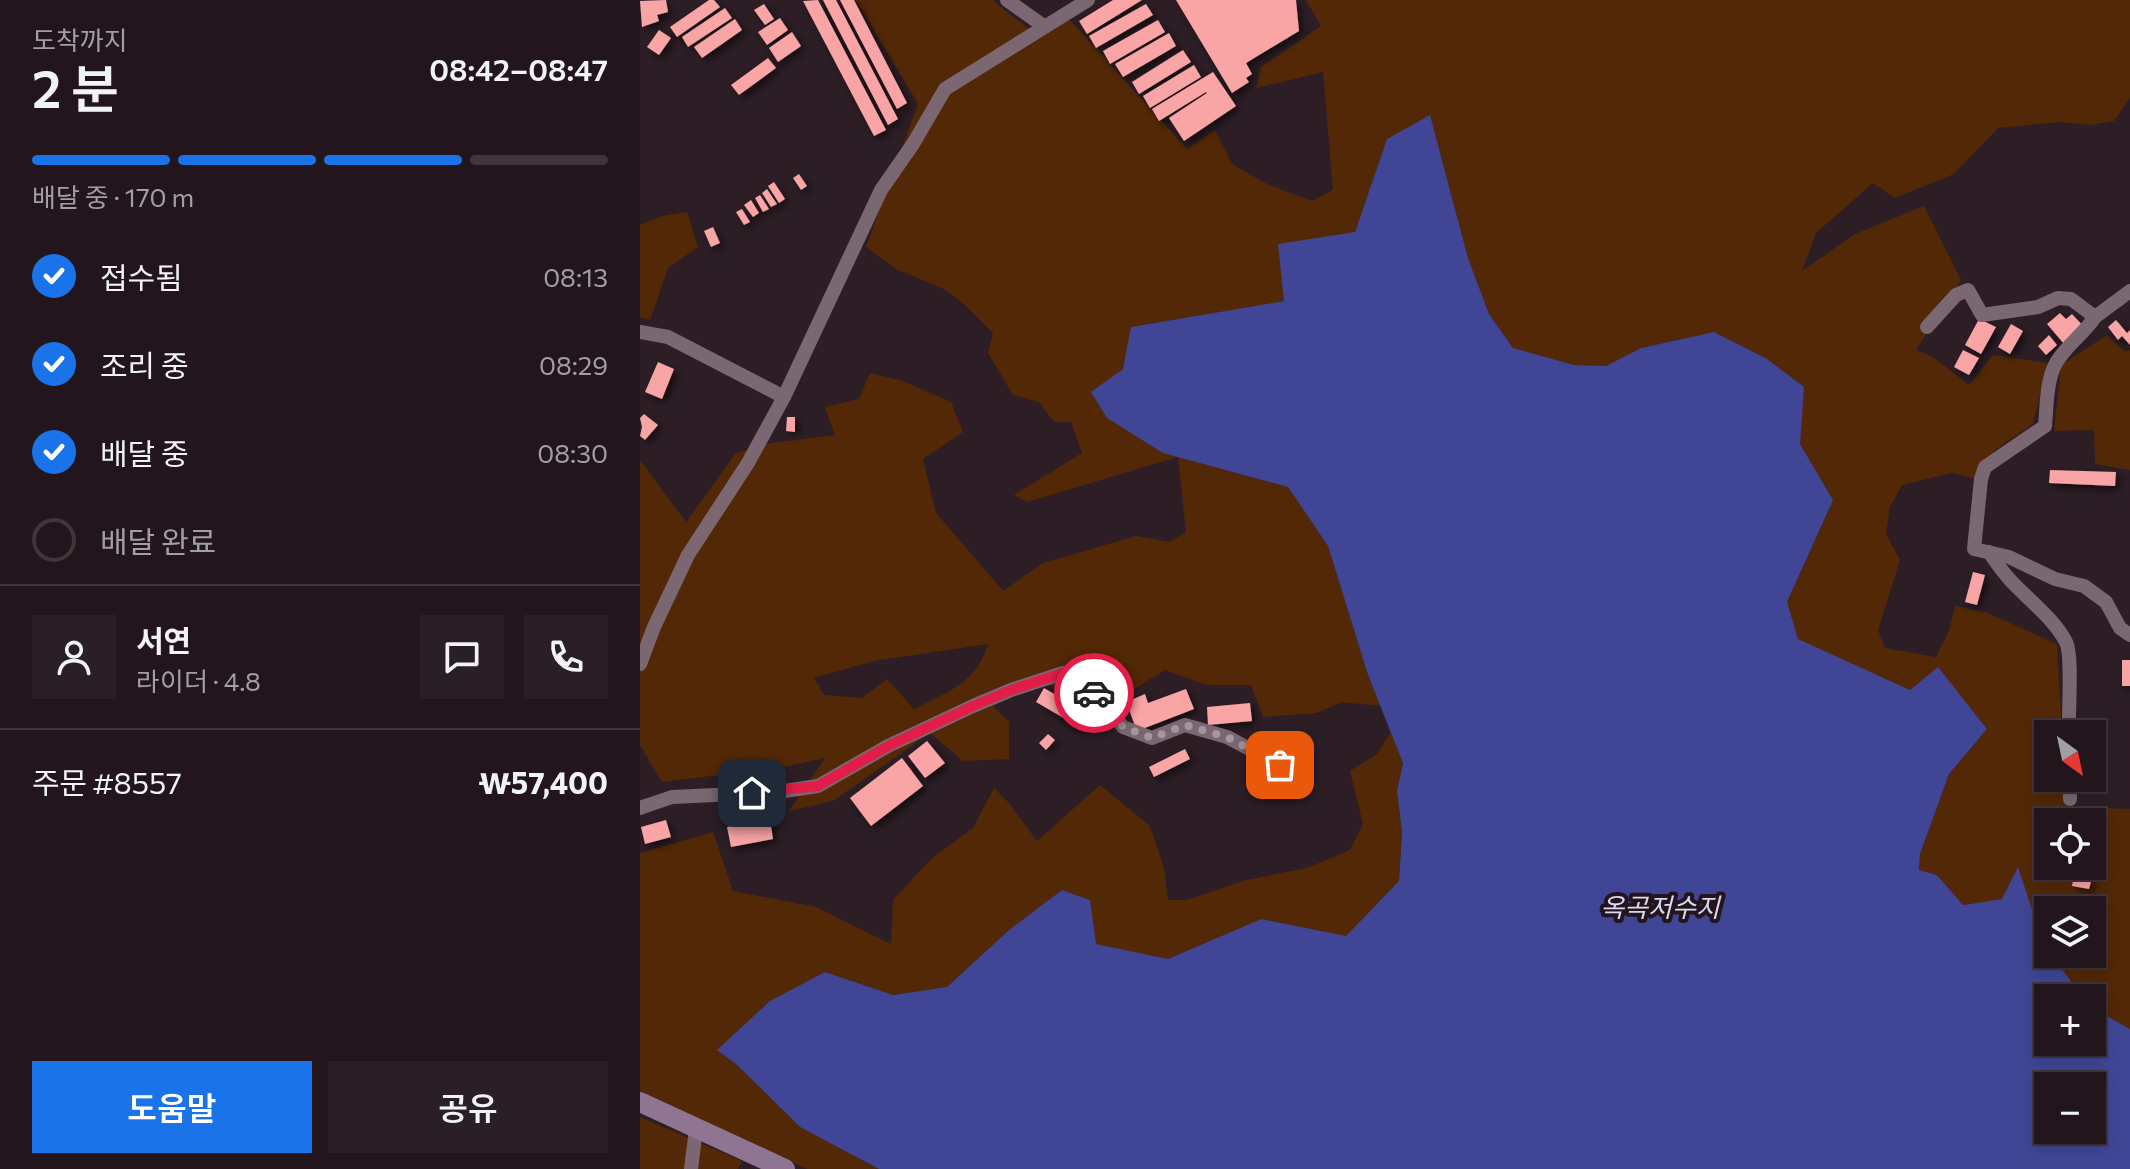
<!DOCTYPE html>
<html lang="ko">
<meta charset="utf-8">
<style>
:root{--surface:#22161c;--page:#2a1f25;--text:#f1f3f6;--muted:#a29fa3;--line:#3f353b;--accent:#1a73e8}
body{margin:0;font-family:Commissioner,"Noto Sans KR",sans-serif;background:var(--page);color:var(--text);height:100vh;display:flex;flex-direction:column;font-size:30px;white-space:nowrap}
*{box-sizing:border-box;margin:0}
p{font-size:26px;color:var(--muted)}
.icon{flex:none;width:44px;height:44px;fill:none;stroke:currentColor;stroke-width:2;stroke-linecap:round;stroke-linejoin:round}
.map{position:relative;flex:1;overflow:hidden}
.side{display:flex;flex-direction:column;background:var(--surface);width:640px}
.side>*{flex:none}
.needle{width:52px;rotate:147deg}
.buttons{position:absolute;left:1394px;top:720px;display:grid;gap:16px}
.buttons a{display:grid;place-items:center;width:72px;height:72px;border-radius:0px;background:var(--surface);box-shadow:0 4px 12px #0003,0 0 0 2px var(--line);font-size:40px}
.pin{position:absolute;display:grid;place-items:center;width:68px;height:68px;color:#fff;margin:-34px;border-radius:16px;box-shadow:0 4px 12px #0006}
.courier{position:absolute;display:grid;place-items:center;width:80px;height:80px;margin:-40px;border:6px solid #e11d48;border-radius:50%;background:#fff;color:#222;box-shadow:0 2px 10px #0007}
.head em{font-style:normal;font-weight:600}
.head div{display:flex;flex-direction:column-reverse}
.head{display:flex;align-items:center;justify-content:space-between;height:136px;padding:0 32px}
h1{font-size:52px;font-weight:600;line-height:60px}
.bar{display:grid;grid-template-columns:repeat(4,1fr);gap:12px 8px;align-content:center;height:96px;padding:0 32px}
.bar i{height:10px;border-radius:6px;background:var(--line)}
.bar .active{background:var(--accent)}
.bar p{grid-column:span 4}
.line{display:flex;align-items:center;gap:20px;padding:0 32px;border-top:2px solid var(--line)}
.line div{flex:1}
.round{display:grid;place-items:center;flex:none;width:84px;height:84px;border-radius:0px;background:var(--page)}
ol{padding:0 32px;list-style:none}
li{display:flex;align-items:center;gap:24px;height:88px}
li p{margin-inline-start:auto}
li .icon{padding:8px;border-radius:50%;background:var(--accent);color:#fff;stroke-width:4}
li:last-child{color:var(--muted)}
li i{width:44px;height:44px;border:4px solid var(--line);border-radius:50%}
.primary-button{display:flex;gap:16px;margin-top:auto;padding:16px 32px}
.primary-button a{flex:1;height:92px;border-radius:0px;background:var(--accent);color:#fff;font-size:32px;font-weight:600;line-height:92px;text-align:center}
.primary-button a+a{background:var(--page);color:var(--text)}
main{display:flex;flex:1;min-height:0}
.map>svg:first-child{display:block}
</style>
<main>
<section class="side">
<div class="head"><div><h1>2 분</h1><p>도착까지</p></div><em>08:42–08:47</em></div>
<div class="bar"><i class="active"></i><i class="active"></i><i class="active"></i><i></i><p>배달 중 · 170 m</p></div>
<ol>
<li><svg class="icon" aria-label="check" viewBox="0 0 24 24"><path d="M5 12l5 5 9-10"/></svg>접수됨<p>08:13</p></li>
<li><svg class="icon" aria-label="check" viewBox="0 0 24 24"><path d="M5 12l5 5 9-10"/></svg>조리 중<p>08:29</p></li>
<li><svg class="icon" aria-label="check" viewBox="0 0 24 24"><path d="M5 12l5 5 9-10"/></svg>배달 중<p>08:30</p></li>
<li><i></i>배달 완료</li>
</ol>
<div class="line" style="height:144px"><a class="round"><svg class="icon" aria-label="person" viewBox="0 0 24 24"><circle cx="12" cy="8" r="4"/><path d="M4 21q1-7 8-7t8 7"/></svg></a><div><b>서연</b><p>라이더 · 4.8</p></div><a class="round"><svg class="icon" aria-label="chat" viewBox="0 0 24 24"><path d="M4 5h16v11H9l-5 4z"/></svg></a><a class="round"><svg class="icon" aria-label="phone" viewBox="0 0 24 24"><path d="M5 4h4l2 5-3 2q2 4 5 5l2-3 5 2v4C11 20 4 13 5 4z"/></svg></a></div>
<div class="line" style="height:104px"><div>주문 #8557</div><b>₩57,400</b></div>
<div class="primary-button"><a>도움말</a><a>공유</a></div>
</section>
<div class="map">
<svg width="1490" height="1169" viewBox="0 0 1490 1169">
<defs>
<filter id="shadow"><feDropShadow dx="4" dy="4" stdDeviation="4" flood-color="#0009"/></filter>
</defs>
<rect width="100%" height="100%" fill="#2d1e26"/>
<!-- green -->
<path fill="#522807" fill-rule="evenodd" d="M 216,0 L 352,0 L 399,37 L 428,18 L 547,149 L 575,130 L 592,164 L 627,184 L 672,201 L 693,190 L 683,72 L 616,88 L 621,67 L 681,26 L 666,0 L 1490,0 L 1490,98 L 1474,121 L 1450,125 L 1421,122 L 1358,128 L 1314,174 L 1255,198 L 1233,183 L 1176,233 L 1162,271 L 1215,234 L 1284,206 L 1321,280 L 1276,350 L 1293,357 L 1329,385 L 1353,355 L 1408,363 L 1393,424 L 1355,450 L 1337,479 L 1312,473 L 1262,485 L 1250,507 L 1246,534 L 1260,560 L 1238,630 L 1245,648 L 1296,657 L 1309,631 L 1315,606 L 1345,612 L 1417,644 L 1422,734 L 1408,734 L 1408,778 L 1425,778 L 1427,807 L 1490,809 L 1490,1029 L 1452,1008 L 1452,998 L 1444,998 L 1410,954 L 1452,954 L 1452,910 L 1408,910 L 1408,951 L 1404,946 L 1377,869 L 1362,899 L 1323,905 L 1297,875 L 1279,870 L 1280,854 L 1309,774 L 1347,729 L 1298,668 L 1270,690 L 1158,640 L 1147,602 L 1193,500 L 1160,444 L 1163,387 L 1127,359 L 1074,332 L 1001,348 L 966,366 L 934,365 L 873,348 L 849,314 L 828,258 L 790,116 L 747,139 L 715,232 L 644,301 L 491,327 L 523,453 L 648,487 L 688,546 L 728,675 L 740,706 L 701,702 L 677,713 L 623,717 L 611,685 L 566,685 L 525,670 L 454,714 L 407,683 L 353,706 L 369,722 L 369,759 L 323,761 L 290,733 L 193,801 L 149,811 L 185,758 L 144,767 L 22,782 L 0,745 L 0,460 L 46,522 L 96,453 L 131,443 L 195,435 L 185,407 L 219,399 L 230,373 L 263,381 L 311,402 L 323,432 L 283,459 L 296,513 L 363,591 L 403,563 L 496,536 L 530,542 L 546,532 L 538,457 L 387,502 L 374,495 L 442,453 L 431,422 L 414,422 L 399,402 L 373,395 L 348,353 L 353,333 L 324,304 L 306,290 L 256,269 L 226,247 L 278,104 ZM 348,644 C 337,683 307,692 274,709 L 247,679 L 222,698 L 184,695 L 174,678 L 234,661 ZM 1408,822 L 1452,822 L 1452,866 L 1408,866 Z
M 47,212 L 58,247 L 28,268 L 10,320 L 0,317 L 0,225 L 22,216 Z
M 1467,335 L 1484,351 L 1490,350 L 1490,470 L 1455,464 L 1454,430 L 1414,431 L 1421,365 Z
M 751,732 L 763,763 L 757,791 L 762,832 L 759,881 L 706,936 L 621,919 L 528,959 L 455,944 L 450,900 L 422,890 L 369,930 L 307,987 L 253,995 L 185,972 L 78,1050 L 96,1064 L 160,1127 L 239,1169 L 167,1169 L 0,1091 L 0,853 L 73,832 L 93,891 L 176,907 L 251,944 L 253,900 L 291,859 L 333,828 L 354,788 L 369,803 L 397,841 L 460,785 L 510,826 L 524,868 L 528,900 L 547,900 L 606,880 L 667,868 L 710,850 L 723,824 L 710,771 L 737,754 Z
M 0,1117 L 102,1161 L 98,1169 L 0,1169 Z"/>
<!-- water -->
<path fill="#404695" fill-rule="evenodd" d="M 790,115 L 828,258 L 849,314 L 873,348 L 934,365 L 966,366 L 1001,348 L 1074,332 L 1127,359 L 1164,387 L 1160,444 L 1193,500 L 1147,602 L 1158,639 L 1270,690 L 1298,667 L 1347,729 L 1309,774 L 1280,854 L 1279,870 L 1297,875 L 1323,905 L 1362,899 L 1378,867 L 1404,946 L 1444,998 L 1408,998 L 1408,1042 L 1452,1042 L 1452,1008 L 1490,1029 L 1490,1169 L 239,1169 L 160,1127 L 96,1064 L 77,1050 L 130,1001 L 185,972 L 253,995 L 307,987 L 369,930 L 422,890 L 450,900 L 456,944 L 528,959 L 621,919 L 706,936 L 759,881 L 762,832 L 757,791 L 763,763 L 728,675 L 688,546 L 648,487 L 523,453 L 467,418 L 451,392 L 483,369 L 491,327 L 644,301 L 638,244 L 715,232 L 747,139 ZM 1408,1086 L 1452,1086 L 1452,1130 L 1408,1130 Z"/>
<!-- building -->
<path fill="#f9a4a5" filter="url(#shadow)" d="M 26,0 L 28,12 L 17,15 L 19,21 L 2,27 L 0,1 Z
M 69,0 L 74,0 L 80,7 L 37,37 L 30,27 Z
M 178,0 L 246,130 L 234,136 L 163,1 Z
M 183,0 L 196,0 L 258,119 L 248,125 Z
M 200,0 L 214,0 L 267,103 L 257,109 Z
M 473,0 L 502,0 L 447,34 L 439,21 Z
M 536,0 L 656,0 L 659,31 L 606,63 L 612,74 L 606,78 L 609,82 L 592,93 Z
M 124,4 L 134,19 L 125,25 L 114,10 Z
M 506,4 L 513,15 L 456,48 L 449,36 Z
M 85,8 L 92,18 L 48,47 L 42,37 Z
M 140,18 L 148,30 L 127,45 L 118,32 Z
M 95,19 L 102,30 L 62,58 L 54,47 Z
M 518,20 L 525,32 L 470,64 L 463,51 Z
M 19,30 L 31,38 L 19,55 L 7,47 Z
M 152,32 L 161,46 L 138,62 L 129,48 Z
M 529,33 L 536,46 L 483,77 L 475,64 Z
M 543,50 L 551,62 L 499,94 L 492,82 Z
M 128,58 L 136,68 L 99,95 L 91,85 Z
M 554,65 L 561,77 L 510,108 L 503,96 Z
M 573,72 L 596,106 L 544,141 L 529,118 L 567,93 L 566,92 L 519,121 L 512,109 Z
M 159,174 L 167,186 L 161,190 L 153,178 Z
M 134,182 L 145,199 L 139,203 L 128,186 Z
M 127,189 L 137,204 L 131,207 L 122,193 Z
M 120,195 L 129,209 L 123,212 L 115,198 Z
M 111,200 L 119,213 L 113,217 L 104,205 Z
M 102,209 L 110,222 L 104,225 L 96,212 Z
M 73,227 L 80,243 L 71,247 L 64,231 Z
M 1420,313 L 1426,319 L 1432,314 L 1445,328 L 1425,345 L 1407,324 Z
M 1339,319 L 1356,327 L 1341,354 L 1325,345 Z
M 1476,320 L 1487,333 L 1490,330 L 1490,345 L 1482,336 L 1478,340 L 1468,327 Z
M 1371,324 L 1383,331 L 1370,354 L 1358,347 Z
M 1409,335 L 1417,345 L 1406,355 L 1398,346 Z
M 1323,350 L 1339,358 L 1329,375 L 1314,367 Z
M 18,362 L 34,369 L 22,399 L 5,392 Z
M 4,414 L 18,425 L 5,440 L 0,436 L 2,427 L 0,418 Z
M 147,417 L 155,417 L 155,432 L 146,431 Z
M 1410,470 L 1476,472 L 1475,486 L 1409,483 Z
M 1333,572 L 1345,575 L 1337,605 L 1325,602 Z
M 1482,660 L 1490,660 L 1490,686 L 1482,686 Z
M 404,688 L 449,714 L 441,728 L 396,702 Z
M 546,689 L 554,709 L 497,731 L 486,702 L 505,694 L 508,703 Z
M 610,703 L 612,721 L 568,725 L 567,707 Z
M 408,734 L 415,740 L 406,750 L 399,743 Z
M 287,741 L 305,763 L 285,778 L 268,756 Z
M 545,749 L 550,759 L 514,777 L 509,767 Z
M 262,758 L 283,786 L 231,826 L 210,798 Z
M 130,819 L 133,839 L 91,847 L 87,827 Z
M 26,820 L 31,837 L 5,844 L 1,827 Z
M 1434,875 L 1452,878 L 1449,889 L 1432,886 Z"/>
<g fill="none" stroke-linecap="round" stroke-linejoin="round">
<!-- street -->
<path stroke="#7a6771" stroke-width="14" d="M 367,0 L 405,27
M 1455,317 C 1444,333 1431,342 1420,357 C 1406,374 1407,405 1405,426 L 1345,467 L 1341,479 L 1334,549 L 1369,557 L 1415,579 L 1444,586 L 1466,602 L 1480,628 L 1490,635
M 1287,327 L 1316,295 L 1328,290 L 1342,315 L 1398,307 L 1418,298 L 1431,299 L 1455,317 L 1490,291
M 0,332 L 28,337 L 144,397 L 241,190 L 273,144 L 305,89 L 448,0
M 1349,552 C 1356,562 1363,573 1372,582 C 1389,600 1414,619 1426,642 C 1433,656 1428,713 1429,734
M 0,664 L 14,627 L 48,555 L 108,463 L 144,397
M 1430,778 L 1430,799
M 0,808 L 32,797 L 138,792 L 178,786 L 248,746 L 333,706 L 371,690 L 423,673 L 460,697 L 483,727 L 512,738 L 545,725 L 587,737 L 640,765
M 51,1169 L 56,1129"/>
<!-- secondary -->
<path stroke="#8f7592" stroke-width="20" d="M 0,1102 L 145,1169"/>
</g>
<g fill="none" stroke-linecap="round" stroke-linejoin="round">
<!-- done -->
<path stroke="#a3979e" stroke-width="8" stroke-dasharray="0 14.4" d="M 454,693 L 460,697 L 483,727 L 512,738 L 545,725 L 587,737 L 640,765"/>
<!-- route -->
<path stroke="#e11d48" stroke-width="10" d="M 112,793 L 178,786 L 248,746 L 333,706 L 371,690 L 423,673 L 454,693"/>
</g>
<g text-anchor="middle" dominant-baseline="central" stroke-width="8" stroke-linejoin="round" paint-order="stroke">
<!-- water labels -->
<g font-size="26" font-style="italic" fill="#d6daf1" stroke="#23141d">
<text x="1020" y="906">옥곡저수지</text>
</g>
</g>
</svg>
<div class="buttons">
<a><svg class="needle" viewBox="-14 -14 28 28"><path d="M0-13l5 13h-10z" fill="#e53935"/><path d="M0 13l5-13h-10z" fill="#a29fa3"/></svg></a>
<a><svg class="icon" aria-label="locate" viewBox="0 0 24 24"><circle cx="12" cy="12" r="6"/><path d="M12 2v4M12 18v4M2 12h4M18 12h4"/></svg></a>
<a><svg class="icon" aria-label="layers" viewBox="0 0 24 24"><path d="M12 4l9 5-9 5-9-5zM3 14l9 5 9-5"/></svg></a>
<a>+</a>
<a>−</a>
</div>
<div class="pin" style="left:640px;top:765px;background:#ea580c"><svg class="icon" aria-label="bag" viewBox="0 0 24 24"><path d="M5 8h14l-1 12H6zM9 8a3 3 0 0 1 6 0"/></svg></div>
<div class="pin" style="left:112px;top:793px;background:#1f2937"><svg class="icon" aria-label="home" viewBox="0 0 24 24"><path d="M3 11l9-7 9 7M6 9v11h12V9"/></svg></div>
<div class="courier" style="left:454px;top:693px"><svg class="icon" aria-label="car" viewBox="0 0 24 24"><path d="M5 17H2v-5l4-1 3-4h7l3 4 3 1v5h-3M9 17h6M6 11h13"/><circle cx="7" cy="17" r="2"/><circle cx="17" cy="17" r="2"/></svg></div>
</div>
</main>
